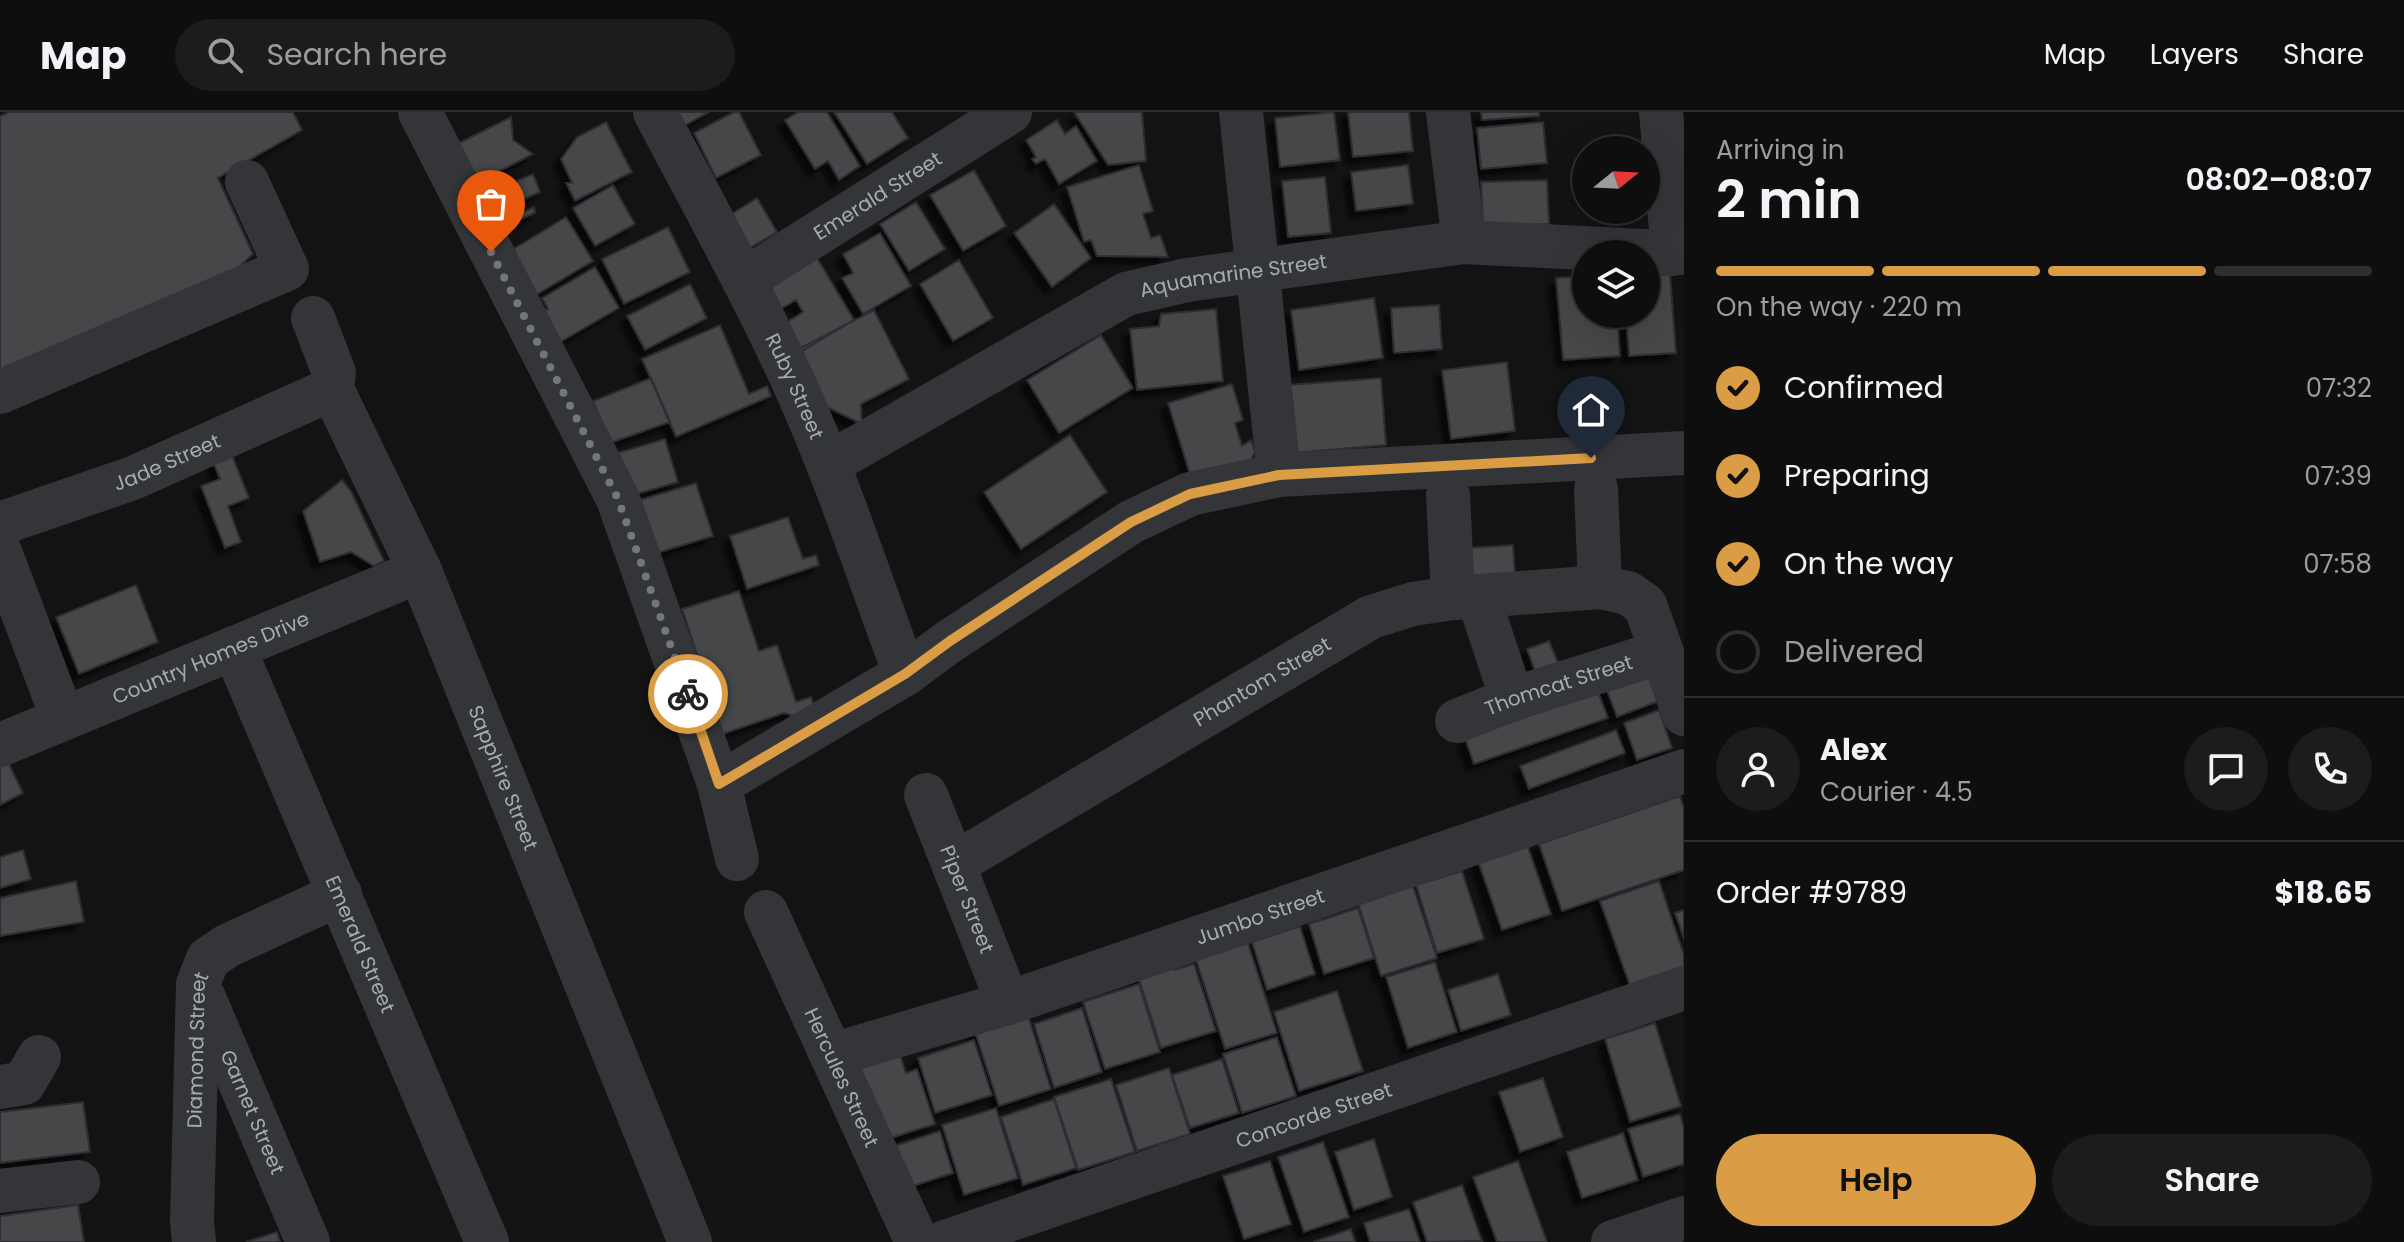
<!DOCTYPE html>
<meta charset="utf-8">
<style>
:root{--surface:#0e0e0f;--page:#1c1c1d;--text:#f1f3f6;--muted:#9b9c9e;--line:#2e2e2f;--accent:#da9c44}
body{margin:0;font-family:Poppins,sans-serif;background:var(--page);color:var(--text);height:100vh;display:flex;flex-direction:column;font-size:30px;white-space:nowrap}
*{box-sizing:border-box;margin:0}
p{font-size:26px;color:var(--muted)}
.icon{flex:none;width:44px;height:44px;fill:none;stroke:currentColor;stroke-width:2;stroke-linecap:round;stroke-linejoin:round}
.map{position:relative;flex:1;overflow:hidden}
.drawer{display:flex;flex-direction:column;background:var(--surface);width:720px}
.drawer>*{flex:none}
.needle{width:52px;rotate:72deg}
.controls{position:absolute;left:1572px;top:24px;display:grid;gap:16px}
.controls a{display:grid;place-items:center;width:88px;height:88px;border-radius:50%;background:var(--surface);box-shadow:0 8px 32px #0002,0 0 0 2px var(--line);font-size:40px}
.pin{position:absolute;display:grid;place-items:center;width:68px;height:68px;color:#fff;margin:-82px -34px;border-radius:50% 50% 50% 0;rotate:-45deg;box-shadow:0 0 8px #0007}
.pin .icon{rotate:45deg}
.courier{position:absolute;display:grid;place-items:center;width:80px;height:80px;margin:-40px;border:6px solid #da9c44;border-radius:50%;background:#fff;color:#222;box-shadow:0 2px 10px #0007}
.summary em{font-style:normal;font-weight:600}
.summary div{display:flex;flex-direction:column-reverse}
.summary{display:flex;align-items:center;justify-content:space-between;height:136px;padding:0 32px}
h1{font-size:52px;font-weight:600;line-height:60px}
.bar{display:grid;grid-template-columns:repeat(4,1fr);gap:12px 8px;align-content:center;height:96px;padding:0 32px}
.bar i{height:10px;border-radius:6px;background:var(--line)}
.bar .active{background:var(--accent)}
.bar p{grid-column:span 4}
.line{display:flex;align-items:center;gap:20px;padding:0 32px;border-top:2px solid var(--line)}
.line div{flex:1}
.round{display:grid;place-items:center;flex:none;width:84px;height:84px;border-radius:42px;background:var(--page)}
ol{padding:0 32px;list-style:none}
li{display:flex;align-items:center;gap:24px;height:88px}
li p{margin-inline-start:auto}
li .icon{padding:8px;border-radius:50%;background:var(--accent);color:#111;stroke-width:4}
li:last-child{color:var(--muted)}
li i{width:44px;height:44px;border:4px solid var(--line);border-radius:50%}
.cta{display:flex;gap:16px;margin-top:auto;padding:16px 32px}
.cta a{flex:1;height:92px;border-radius:48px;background:var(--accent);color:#111;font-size:32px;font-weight:600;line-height:92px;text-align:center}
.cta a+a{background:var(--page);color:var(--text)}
header{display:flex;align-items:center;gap:48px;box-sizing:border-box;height:112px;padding:0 40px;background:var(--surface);border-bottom:2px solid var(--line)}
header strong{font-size:38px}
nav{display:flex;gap:44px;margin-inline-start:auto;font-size:28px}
.search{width:560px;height:72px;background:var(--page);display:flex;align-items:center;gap:20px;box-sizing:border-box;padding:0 28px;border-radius:44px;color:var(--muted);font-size:30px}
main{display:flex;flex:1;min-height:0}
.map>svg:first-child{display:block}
</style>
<header>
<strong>Map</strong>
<div class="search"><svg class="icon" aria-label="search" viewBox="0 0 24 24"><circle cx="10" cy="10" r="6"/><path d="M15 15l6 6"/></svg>Search here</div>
<nav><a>Map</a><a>Layers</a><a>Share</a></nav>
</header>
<main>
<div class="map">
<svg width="1684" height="1130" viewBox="0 0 1684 1130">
<defs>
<filter id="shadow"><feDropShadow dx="-7" dy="7" stdDeviation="2" flood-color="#0009"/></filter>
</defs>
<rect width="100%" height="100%" fill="#131314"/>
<!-- building -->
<path fill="#454649" stroke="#2d2d30" stroke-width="2" filter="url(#shadow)" d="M 9,0 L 293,0 L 302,18 L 218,66 L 253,142 L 227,166 L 0,271 L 0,4 Z
M 674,0 L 709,0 L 682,15 Z
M 734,0 L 739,0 L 761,43 L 716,66 L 694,21 Z
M 798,0 L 827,0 L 860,54 L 839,68 L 828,49 L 815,57 L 785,8 Z
M 834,0 L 892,0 L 908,26 L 867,52 Z
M 1074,0 L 1142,0 L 1146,49 L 1108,53 Z
M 1334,0 L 1340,48 L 1280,55 L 1275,6 Z
M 1348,0 L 1409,0 L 1413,39 L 1353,45 Z
M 1481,0 L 1539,0 L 1539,4 L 1482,8 Z
M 511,5 L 513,28 L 533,42 L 475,72 L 455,33 Z
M 1057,8 L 1065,22 L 1076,14 L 1097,49 L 1059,72 L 1045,47 L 1036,52 L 1032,47 L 1036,45 L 1026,28 Z
M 606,10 L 632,60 L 575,89 L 566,71 L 572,71 L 561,47 L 577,25 Z
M 1543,10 L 1547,51 L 1481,57 L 1477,16 Z
M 1139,53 L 1153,99 L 1143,102 L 1151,126 L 1160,123 L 1168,145 L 1097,144 L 1091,128 L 1084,130 L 1067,75 Z
M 1408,53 L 1413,92 L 1356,99 L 1351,60 Z
M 974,58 L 1006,114 L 963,139 L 930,83 Z
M 533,62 L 540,80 L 511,93 L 515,104 L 534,95 L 535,101 L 493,120 L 478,85 Z
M 1325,65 L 1331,121 L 1288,125 L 1282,69 Z
M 1547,68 L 1549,112 L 1483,115 L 1481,70 Z
M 613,73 L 635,112 L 595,134 L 573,96 Z
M 757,86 L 777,120 L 750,136 L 730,103 Z
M 916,90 L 945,137 L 909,159 L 880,112 Z
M 1054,92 L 1091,146 L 1052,175 L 1014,121 Z
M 566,105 L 593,149 L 531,186 L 505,142 Z
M 668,115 L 690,160 L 624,192 L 602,147 Z
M 880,121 L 911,174 L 863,202 L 842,166 L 853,161 L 843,142 Z
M 816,144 L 854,208 L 800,240 L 784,212 L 803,200 L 796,188 L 779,198 L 764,175 Z
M 959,148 L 993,206 L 953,229 L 920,172 Z
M 595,155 L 619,196 L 555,233 L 538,203 L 548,197 L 542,186 Z
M 1670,162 L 1676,241 L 1629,244 L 1626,202 L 1646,202 L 1646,164 Z
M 1586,164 L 1586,202 L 1617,202 L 1620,244 L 1563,248 L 1556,166 Z
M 690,172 L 707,206 L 645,238 L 627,204 Z
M 1374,186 L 1383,246 L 1299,258 L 1291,198 Z
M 1439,193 L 1442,237 L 1394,241 L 1391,196 Z
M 1216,197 L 1223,269 L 1137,278 L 1130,217 L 1159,214 L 1161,202 Z
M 874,198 L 909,267 L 861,292 L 862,312 L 816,290 L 791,241 Z
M 720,213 L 749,282 L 767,274 L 771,284 L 676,325 L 642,247 Z
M 1101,223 L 1133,276 L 1059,321 L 1027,268 Z
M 1507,250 L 1515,319 L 1451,327 L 1442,258 Z
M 651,266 L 670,310 L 610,331 L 593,289 Z
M 1381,266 L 1386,333 L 1293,341 L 1288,273 Z
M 1232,272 L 1243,308 L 1235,311 L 1242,334 L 1251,328 L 1255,340 L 1249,352 L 1192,369 L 1168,291 Z
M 1070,323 L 1107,380 L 1021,437 L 984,380 Z
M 665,327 L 678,370 L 626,385 L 614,342 Z
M 232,343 L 249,386 L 228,394 L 241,430 L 225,436 L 201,374 L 220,367 L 213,350 Z
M 342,368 L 351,379 L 384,449 L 374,454 L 351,440 L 320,450 L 303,399 Z
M 696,371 L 713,424 L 647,444 L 630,391 Z
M 788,405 L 803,447 L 816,443 L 819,453 L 747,477 L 730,424 Z
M 1513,433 L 1515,464 L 1470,468 L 1468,436 Z
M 136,473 L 158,530 L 79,562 L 56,505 Z
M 739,479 L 759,539 L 777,533 L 796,590 L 811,585 L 815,597 L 794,604 L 784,601 L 723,622 L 682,497 Z
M 1549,529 L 1559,553 L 1536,562 L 1527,537 Z
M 1645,552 L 1659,589 L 1617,605 L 1603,568 Z
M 1598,580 L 1608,606 L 1474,652 L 1465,626 Z
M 1659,598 L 1672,636 L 1637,648 L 1624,611 Z
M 1616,618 L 1625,641 L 1529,677 L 1520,654 Z
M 8,650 L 23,681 L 0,693 L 0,654 Z
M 1680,684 L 1684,696 L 1684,758 L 1562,799 L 1539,732 Z
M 1526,729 L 1551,802 L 1502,818 L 1477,746 Z
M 23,738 L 31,767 L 0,776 L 0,745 Z
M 1462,759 L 1484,827 L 1437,841 L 1416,773 Z
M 76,769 L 84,810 L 0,824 L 0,786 Z
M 1659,769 L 1684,843 L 1684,855 L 1630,874 L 1600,789 Z
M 1413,774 L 1437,846 L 1381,864 L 1358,791 Z
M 1358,796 L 1374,846 L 1324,862 L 1309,812 Z
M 1684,798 L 1684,827 L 1675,801 Z
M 1300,814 L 1315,862 L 1267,878 L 1252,830 Z
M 1245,822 L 1277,921 L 1225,937 L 1193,839 Z
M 1169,845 L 1174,858 L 1194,852 L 1216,919 L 1161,936 L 1135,855 Z
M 1435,850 L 1457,920 L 1408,936 L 1386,865 Z
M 1498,862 L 1511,903 L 1461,919 L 1448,878 Z
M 1139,872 L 1160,940 L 1105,957 L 1083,890 Z
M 1337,879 L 1363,959 L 1299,979 L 1274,900 Z
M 1082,896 L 1102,960 L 1054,976 L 1034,912 Z
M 1026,897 L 1051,977 L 999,994 L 973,914 Z
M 1655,911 L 1681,994 L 1630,1010 L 1605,927 Z
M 1277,925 L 1296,984 L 1242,1001 L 1223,942 Z
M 974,928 L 992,983 L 935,1001 L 918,946 Z
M 899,940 L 906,961 L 917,957 L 935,1012 L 875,1031 L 851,955 Z
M 1222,947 L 1239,1001 L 1190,1016 L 1172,963 Z
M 1169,956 L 1190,1022 L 1137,1039 L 1116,973 Z
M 1543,966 L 1563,1025 L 1520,1040 L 1499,980 Z
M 1111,967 L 1135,1040 L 1078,1058 L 1054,985 Z
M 1054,987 L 1076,1056 L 1023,1073 L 1001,1005 Z
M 83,990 L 90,1040 L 0,1051 L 0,1000 Z
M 996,996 L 1018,1066 L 964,1083 L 942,1013 Z
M 1680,1002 L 1684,1016 L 1684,1052 L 1643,1065 L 1628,1017 Z
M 940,1019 L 953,1061 L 898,1079 L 885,1037 Z
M 1623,1021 L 1638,1068 L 1582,1086 L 1567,1040 Z
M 1374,1027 L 1392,1085 L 1354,1098 L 1335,1040 Z
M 1323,1030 L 1349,1105 L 1304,1120 L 1278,1045 Z
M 1270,1049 L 1291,1112 L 1244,1127 L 1223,1064 Z
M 1518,1049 L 1547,1130 L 1497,1130 L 1473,1065 Z
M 1462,1073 L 1482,1129 L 1427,1130 L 1413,1090 Z
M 78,1093 L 84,1130 L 0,1130 L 0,1104 Z
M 1409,1097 L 1420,1130 L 1370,1130 L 1364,1111 Z
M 1351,1117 L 1355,1130 L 1313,1130 Z
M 277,1120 L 280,1130 L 246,1130 Z"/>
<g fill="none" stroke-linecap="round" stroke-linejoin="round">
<!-- minor -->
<g stroke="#343538" stroke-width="44">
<path d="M 420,0 L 618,387 L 719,672 L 737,747"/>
<path id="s1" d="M 655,0 C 702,90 752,179 794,271 C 837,366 869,465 905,562"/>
<path d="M 1241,0 L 1279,363"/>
<path d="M 1448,0 L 1464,130"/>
<path d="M 1661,0 L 1673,142"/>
<path id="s2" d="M 744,168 L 1010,0"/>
<path id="s3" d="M 313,206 L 334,261 L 332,277 L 420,459 L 690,1130"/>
<path d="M 0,280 L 287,157 L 247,70"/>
<path id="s4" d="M 828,352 L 1126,182 L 1187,168 L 1464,130 L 1684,141"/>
<path d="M 1596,377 L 1600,475"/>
<path d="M 1448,383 L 1453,486"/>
<path id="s5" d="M 0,416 L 8,409 L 133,366 L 332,277"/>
<path d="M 0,440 L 63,607"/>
<path d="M 1478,484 L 1512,587"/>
<path id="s6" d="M 234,536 L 487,1130"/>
<path id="s7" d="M 1457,609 L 1512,587 L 1662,540"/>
<path id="s8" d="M 0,633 L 420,459"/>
<path d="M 719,672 L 905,562 L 950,529 L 1131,410 L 1190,382 L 1279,363 L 1684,341"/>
<path id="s9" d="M 926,683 L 1008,891"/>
<path id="s10" d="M 954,752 L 1371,505 L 1413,492 L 1453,486 L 1600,475 L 1628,481 L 1645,493 L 1684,602"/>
<path id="s11" d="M 766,800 L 917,1130"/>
<path id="s12" d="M 204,886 L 308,1130"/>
<path id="s13" d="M 832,943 L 1008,891 L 1684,659"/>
<path d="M 0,975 L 24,971 L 39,945"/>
<path d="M 0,1079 L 78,1070"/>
<path id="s14" d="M 194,1130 L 192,1109 L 198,872 L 208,847 L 227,834 L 340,782"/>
<path id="s15" d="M 945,1130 L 1684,876"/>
<path d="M 1613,1130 L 1684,1106"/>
</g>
</g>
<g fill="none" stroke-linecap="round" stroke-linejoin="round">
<!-- done -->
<path stroke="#73767b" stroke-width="8" stroke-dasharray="0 14.4" d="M 491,140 L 618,387 L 688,582"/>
<!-- route -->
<path stroke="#da9c44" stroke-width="10" d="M 688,582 L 719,672 L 905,562 L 950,529 L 1131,410 L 1190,382 L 1279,363 L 1591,346"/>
</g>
<g text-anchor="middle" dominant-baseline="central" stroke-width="8" stroke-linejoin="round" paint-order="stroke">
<!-- street labels -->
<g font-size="20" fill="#a6abb3" stroke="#0e0e0f">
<text stroke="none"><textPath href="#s2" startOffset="158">Emerald Street</textPath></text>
<text stroke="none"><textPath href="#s4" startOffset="452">Aquamarine Street</textPath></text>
<text stroke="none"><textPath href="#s1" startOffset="308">Ruby Street</textPath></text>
<text stroke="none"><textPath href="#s5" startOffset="180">Jade Street</textPath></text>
<text stroke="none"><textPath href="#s8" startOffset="228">Country Homes Drive</textPath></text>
<text stroke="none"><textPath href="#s10" startOffset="358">Phantom Street</textPath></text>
<text stroke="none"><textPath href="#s7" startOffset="108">Thomcat Street</textPath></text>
<text stroke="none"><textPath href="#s3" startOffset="500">Sapphire Street</textPath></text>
<text stroke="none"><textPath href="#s9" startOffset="112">Piper Street</textPath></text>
<text stroke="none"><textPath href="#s13" startOffset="450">Jumbo Street</textPath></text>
<text stroke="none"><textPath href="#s6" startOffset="322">Emerald Street</textPath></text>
<text stroke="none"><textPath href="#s14" startOffset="192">Diamond Street</textPath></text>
<text stroke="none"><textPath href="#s11" startOffset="182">Hercules Street</textPath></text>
<text stroke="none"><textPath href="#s12" startOffset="124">Garnet Street</textPath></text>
<text stroke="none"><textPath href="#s15" startOffset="390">Concorde Street</textPath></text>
</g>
</g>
</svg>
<div class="controls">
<a><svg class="needle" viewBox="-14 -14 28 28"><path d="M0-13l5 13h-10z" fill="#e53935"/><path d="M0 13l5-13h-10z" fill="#9b9c9e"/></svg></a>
<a><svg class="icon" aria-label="layers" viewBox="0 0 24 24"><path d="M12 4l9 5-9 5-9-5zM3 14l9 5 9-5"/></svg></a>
</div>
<div class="pin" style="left:491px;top:140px;background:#ea580c"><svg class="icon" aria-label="bag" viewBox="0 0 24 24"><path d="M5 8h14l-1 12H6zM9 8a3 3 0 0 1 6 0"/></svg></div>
<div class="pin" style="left:1591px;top:346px;background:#1f2937"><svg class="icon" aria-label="home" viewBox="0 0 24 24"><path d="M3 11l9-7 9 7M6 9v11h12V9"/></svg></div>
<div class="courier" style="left:688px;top:582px"><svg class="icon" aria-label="bike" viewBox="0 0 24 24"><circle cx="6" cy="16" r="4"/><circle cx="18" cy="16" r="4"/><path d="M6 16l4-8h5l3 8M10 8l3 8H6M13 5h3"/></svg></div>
</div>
<section class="drawer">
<div class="summary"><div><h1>2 min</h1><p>Arriving in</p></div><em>08:02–08:07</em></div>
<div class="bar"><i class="active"></i><i class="active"></i><i class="active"></i><i></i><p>On the way · 220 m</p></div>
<ol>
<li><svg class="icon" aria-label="check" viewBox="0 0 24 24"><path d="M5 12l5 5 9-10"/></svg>Confirmed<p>07:32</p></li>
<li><svg class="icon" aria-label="check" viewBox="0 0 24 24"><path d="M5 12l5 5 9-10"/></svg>Preparing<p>07:39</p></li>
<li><svg class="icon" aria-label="check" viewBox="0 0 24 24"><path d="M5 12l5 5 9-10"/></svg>On the way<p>07:58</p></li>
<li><i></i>Delivered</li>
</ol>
<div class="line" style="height:144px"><a class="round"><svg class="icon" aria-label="person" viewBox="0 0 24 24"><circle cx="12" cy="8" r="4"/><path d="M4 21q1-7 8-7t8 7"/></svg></a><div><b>Alex</b><p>Courier · 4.5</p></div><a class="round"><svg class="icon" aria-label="chat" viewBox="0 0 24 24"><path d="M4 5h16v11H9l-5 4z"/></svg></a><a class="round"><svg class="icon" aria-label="phone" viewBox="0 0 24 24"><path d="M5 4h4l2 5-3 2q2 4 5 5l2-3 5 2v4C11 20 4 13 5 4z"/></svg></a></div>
<div class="line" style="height:104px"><div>Order #9789</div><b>$18.65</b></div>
<div class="cta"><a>Help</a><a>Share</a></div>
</section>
</main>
